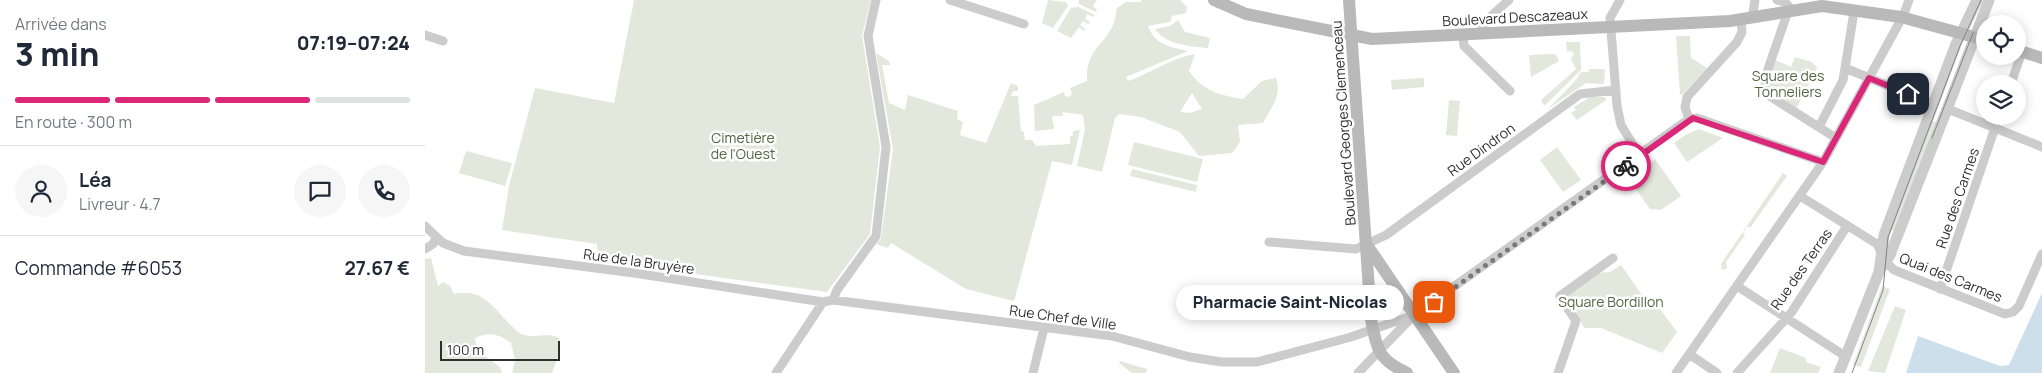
<!DOCTYPE html>
<html lang="fr">
<meta charset="utf-8">
<style>
:root{--surface:#fff;--page:#f6f6f7;--text:#1f2937;--muted:#747a83;--line:#e0e1e3;--accent:#db2777}
body{margin:0;font-family:Manrope,sans-serif;background:var(--page);color:var(--text);height:100vh;display:flex;flex-direction:column;font-size:19px;white-space:nowrap}
*{box-sizing:border-box;margin:0}
p{font-size:16px;color:var(--muted)}
.icon{flex:none;width:28px;height:28px;fill:none;stroke:currentColor;stroke-width:2;stroke-linecap:round;stroke-linejoin:round}
.map{position:relative;flex:1;overflow:hidden}
.sheet{display:flex;flex-direction:column;background:var(--surface);width:425px}
.sheet>*{flex:none}
.buttons{position:absolute;left:1551px;top:15px;display:grid;gap:10px}
.buttons a{display:grid;place-items:center;width:50px;height:50px;border-radius:50%;background:var(--surface);box-shadow:0 2px 12px #0003;font-size:25px}
.scale{position:absolute;left:15px;bottom:12px;width:120px;box-sizing:border-box;padding-left:5px;border:2px solid #2f2f2f;border-top:0;font-size:14px;line-height:18px;white-space:nowrap;color:#2f2f2f;-webkit-text-stroke:4px #fff;paint-order:stroke}
.pin{position:absolute;display:grid;place-items:center;width:42px;height:42px;color:#fff;margin:-21px;border-radius:10px;box-shadow:0 2px 8px #0006}
.courier{position:absolute;display:grid;place-items:center;width:50px;height:50px;margin:-25px;border:4px solid #db2777;border-radius:50%;background:#fff;color:#222;box-shadow:0 1px 6px #0007}
.bubble{position:absolute;height:35px;border-radius:18px;background:var(--surface);box-shadow:0 2px 12px #0003;font-size:16px;font-weight:800;line-height:35px;text-align:center}
.head em{font-style:normal;font-weight:800}
.head div{display:flex;flex-direction:column-reverse}
.head{display:flex;align-items:center;justify-content:space-between;height:85px;padding:0 15px}
h1{font-size:32px;font-weight:800;line-height:38px}
.bar{display:grid;grid-template-columns:repeat(4,1fr);gap:8px 5px;align-content:center;height:60px;padding:0 15px}
.bar i{height:6px;border-radius:4px;background:var(--line)}
.bar .on{background:var(--accent)}
.bar p{grid-column:span 4}
.line{display:flex;align-items:center;gap:12px;padding:0 15px;border-top:1px solid var(--line)}
.line div{flex:1}
.round{display:grid;place-items:center;flex:none;width:52px;height:52px;border-radius:26px;background:var(--page)}
main{display:flex;flex:1;min-height:0}
.map>svg:first-child{display:block}
</style>
<main>
<section class="sheet">
<div class="head"><div><h1>3 min</h1><p>Arrivée dans</p></div><em>07:19–07:24</em></div>
<div class="bar"><i class="on"></i><i class="on"></i><i class="on"></i><i></i><p>En route · 300 m</p></div>
<div class="line" style="height:90px"><a class="round"><svg class="icon" aria-label="person" viewBox="0 0 24 24"><circle cx="12" cy="8" r="4"/><path d="M4 21q1-7 8-7t8 7"/></svg></a><div><b>Léa</b><p>Livreur · 4.7</p></div><a class="round"><svg class="icon" aria-label="chat" viewBox="0 0 24 24"><path d="M4 5h16v11H9l-5 4z"/></svg></a><a class="round"><svg class="icon" aria-label="phone" viewBox="0 0 24 24"><path d="M5 4h4l2 5-3 2q2 4 5 5l2-3 5 2v4C11 20 4 13 5 4z"/></svg></a></div>
<div class="line" style="height:65px"><div>Commande #6053</div><b>27.67 €</b></div>
</section>
<div class="map">
<svg width="1617" height="373" viewBox="0 0 1617 373">
<rect width="100%" height="100%" fill="#fff"/>
<!-- green -->
<path fill="#e3e8dc" fill-rule="evenodd" d="M 209,0 L 446,0 L 437,36 L 455,147 L 445,234 L 402,292 L 182,262 L 172,249 L 172,244 L 77,230 L 84,186 L 110,88 L 189,103 Z
M 623,0 L 641,2 L 643,6 L 628,28 L 617,23 Z
M 654,0 L 672,0 L 668,6 L 672,10 L 671,12 L 654,4 Z
M 716,0 L 755,0 L 762,7 L 761,13 L 747,16 L 745,22 L 723,26 C 730,45 745,47 763,51 L 701,77 L 703,81 C 726,73 746,58 770,54 L 764,71 C 778,91 794,95 818,99 L 837,81 L 851,78 C 857,97 846,107 838,123 L 813,125 L 815,142 L 807,153 L 774,156 L 755,132 L 716,117 L 694,114 L 690,118 L 677,172 L 652,166 L 660,129 L 658,115 L 637,112 L 638,116 L 627,116 L 629,129 L 610,131 L 609,105 L 639,92 L 640,96 L 645,97 L 647,93 L 645,88 L 662,81 C 661,50 675,50 687,27 C 690,22 691,14 692,8 L 701,2 L 716,2 ZM 767,93 L 777,109 L 765,113 L 755,112 Z
M 653,7 L 670,15 L 668,17 L 662,14 L 660,19 L 665,22 L 664,24 L 658,21 L 655,25 L 660,29 L 659,31 L 654,27 L 646,38 L 632,31 L 646,8 Z
M 753,20 L 760,32 L 785,38 L 783,48 C 764,46 741,45 730,29 L 745,26 Z
M 1251,36 L 1265,36 L 1266,58 L 1282,68 L 1257,95 L 1255,94 Z
M 1141,42 L 1155,42 L 1156,70 L 1119,106 L 1116,100 L 1151,69 L 1146,59 L 1149,54 L 1146,51 L 1142,52 Z
M 451,53 L 464,61 L 465,65 L 457,65 L 464,103 L 480,110 L 483,95 L 533,111 L 532,119 L 538,122 L 535,135 L 561,143 L 586,83 L 593,86 L 593,91 L 588,91 L 586,96 L 593,96 L 593,98 L 596,131 L 599,132 L 600,140 L 607,140 L 611,146 L 645,144 L 645,136 L 648,136 L 648,131 L 655,130 L 647,165 L 627,161 L 589,301 L 541,289 L 466,243 L 463,248 L 451,244 L 456,238 L 468,149 Z
M 1131,54 L 1134,61 L 1106,77 L 1104,55 Z
M 1370,57 L 1387,62 L 1392,68 L 1371,109 L 1353,98 L 1343,83 L 1350,60 L 1366,67 Z
M 1164,69 L 1180,69 L 1179,84 L 1161,83 L 1123,109 L 1151,80 L 1156,72 L 1164,72 Z
M 999,78 L 999,87 L 967,90 L 966,80 Z
M 1180,97 L 1181,100 L 1152,120 L 1146,113 L 1151,110 L 1149,107 L 1165,97 Z
M 1024,100 L 1035,101 L 1032,136 L 1021,135 Z
M 1504,120 L 1515,124 L 1471,232 L 1464,228 Z
M 1274,129 L 1298,138 L 1262,162 L 1249,143 L 1262,134 Z
M 709,142 L 778,159 L 772,182 L 703,165 Z
M 1132,147 L 1156,180 L 1138,192 L 1115,160 Z
M 41,151 L 87,163 L 80,186 L 34,173 Z
M 1230,159 L 1256,196 L 1236,210 L 1225,209 L 1203,178 Z
M 707,169 L 772,185 L 771,192 L 705,176 Z
M 1358,173 L 1362,176 L 1325,228 L 1323,226 L 1318,233 L 1320,235 L 1301,262 L 1302,268 L 1297,270 L 1296,264 Z
M 6,258 L 13,286 L 18,282 L 25,286 L 29,294 C 62,287 71,314 93,332 C 104,341 123,331 134,338 L 134,354 L 127,373 L 87,373 L 90,360 L 86,343 C 75,334 63,331 50,338 L 52,350 L 75,367 L 77,373 L 0,373 L 0,259 Z
M 1196,265 L 1224,305 L 1229,301 L 1252,332 L 1237,353 L 1176,328 L 1159,328 L 1142,294 L 1171,273 L 1185,272 Z
M 1457,286 L 1465,289 L 1436,367 L 1428,365 Z
M 1470,306 L 1481,310 L 1460,373 L 1443,371 Z
M 1355,348 L 1381,358 L 1381,362 L 1396,367 L 1393,373 L 1345,373 Z
M 695,361 L 722,369 L 721,373 L 707,373 L 694,363 Z"/>
<!-- water -->
<path fill="#ccdfea" d="M 1617,293 L 1617,373 L 1481,373 L 1493,336 L 1575,366 L 1584,365 Z"/>
<g fill="none" stroke-linecap="round" stroke-linejoin="round">
<!-- minor -->
<path stroke="#ccc" stroke-width="9" d="M 525,0 L 599,24
M 1195,0 L 1185,18 L 1192,106 L 1196,125 L 1215,156
M 1352,0 L 1360,2 L 1367,10
M 1363,11 L 1341,75 L 1340,86 L 1346,97 L 1411,138
M 1327,18 L 1330,0
M 1054,34 L 1066,16 L 1084,0
M 0,35 L 18,41
M 1038,35 L 1039,46 L 1085,91
M 1420,68 L 1428,18
M 1586,84 L 1597,51
M 1523,109 L 1617,147
M 1264,119 L 1260,107 L 1262,97 L 1312,42 L 1317,32 L 1316,20
M 1394,127 L 1418,80 L 1420,68 L 1508,104
M 1375,196 L 1452,244 L 1461,262 L 1469,270 L 1580,314 L 1588,312 L 1594,306 L 1617,254
M 0,226 L 18,243 L 39,251 L 209,273 L 398,302 L 408,300 L 687,336 L 765,357 L 797,362 L 832,362 L 926,337 L 989,315
M 844,242 L 931,249 L 961,235 L 1155,94 L 1191,90
M 0,249 L 8,244 L 11,238
M 1312,286 L 1420,356
M 1515,289 L 1574,116
M 408,300 L 412,290 L 451,236 L 461,147 L 443,36 L 451,0
M 1264,354 L 1292,373
M 351,373 L 398,302
M 608,373 L 619,328
M 933,373 L 989,315 L 1264,119 L 1272,118 L 1398,162
M 1133,373 L 1151,321 L 1135,296 L 1188,258
M 1251,373 L 1398,162 L 1479,14 L 1484,0
M 1312,373 L 1366,313 L 1422,226"/>
<!-- tertiary -->
<path stroke="#ccc" stroke-width="11" d="M 1456,268 L 1465,255 C 1498,170 1532,85 1564,0
M 1414,373 L 1454,272 L 1459,235 L 1531,44 L 1552,0"/>
<!-- secondary -->
<path stroke="#b9b9b9" stroke-width="12" d="M 789,0 L 821,14 L 947,39 L 1305,21 L 1397,6 L 1476,17 L 1560,40
M 924,0 L 946,319 C 952,349 952,359 982,373
M 1592,50 L 1617,58
M 942,245 L 1029,373"/>
<!-- tram -->
<path stroke="#848484" stroke-width="1" d="M 1507,138 L 1548,33
M 1427,373 L 1458,290 L 1463,237 L 1535,46 L 1556,0"/>
</g>
<g fill="none" stroke-linecap="round" stroke-linejoin="round">
<!-- done -->
<path stroke="#787878" stroke-width="5" stroke-dasharray="0 9" d="M 1009,302 L 1201,166"/>
<!-- route -->
<path stroke="#db2777" stroke-width="6" d="M 1201,166 L 1268,118 L 1398,162 L 1444,78 L 1483,94"/>
</g>
<g text-anchor="middle" dominant-baseline="central" stroke-width="5" stroke-linejoin="round" paint-order="stroke">
<!-- street labels -->
<g font-size="14" fill="#2f2f2f" stroke="#fff">
<text transform="translate(1090 17) rotate(-3)">Boulevard Descazeaux</text>
<text transform="translate(918 123) rotate(-94)">Boulevard Georges Clemenceau</text>
<text transform="translate(1056 149) rotate(-36)">Rue Dindron</text>
<text transform="translate(1532 198) rotate(-71)">Rue des Carmes</text>
<text transform="translate(214 261) rotate(8)">Rue de la Bruyère</text>
<text transform="translate(1376 269) rotate(-55)">Rue des Terras</text>
<text transform="translate(1526 277) rotate(22)">Quai des Carmes</text>
<text transform="translate(638 317) rotate(8)">Rue Chef de Ville</text>
</g>
<!-- park labels -->
<g font-size="14" fill="#536840" stroke="#fff">
<text x="1363" y="75">Square des<tspan x="1363" dy="16">Tonneliers</tspan></text>
<text x="318" y="137">Cimetière<tspan x="318" dy="16">de l'Ouest</tspan></text>
<text x="1186" y="301">Square Bordillon</text>
</g>
</g>
</svg>
<div class="buttons">
<a><svg class="icon" aria-label="locate" viewBox="0 0 24 24"><circle cx="12" cy="12" r="6"/><path d="M12 2v4M12 18v4M2 12h4M18 12h4"/></svg></a>
<a><svg class="icon" aria-label="layers" viewBox="0 0 24 24"><path d="M12 4l9 5-9 5-9-5zM3 14l9 5 9-5"/></svg></a>
</div>
<div class="scale">100 m</div>
<div class="pin" style="left:1009px;top:302px;background:#ea580c"><svg class="icon" aria-label="bag" viewBox="0 0 24 24"><path d="M5 8h14l-1 12H6zM9 8a3 3 0 0 1 6 0"/></svg></div>
<div class="pin" style="left:1483px;top:94px;background:#1f2937"><svg class="icon" aria-label="home" viewBox="0 0 24 24"><path d="M3 11l9-7 9 7M6 9v11h12V9"/></svg></div>
<div class="courier" style="left:1201px;top:166px"><svg class="icon" aria-label="bike" viewBox="0 0 24 24"><circle cx="6" cy="16" r="4"/><circle cx="18" cy="16" r="4"/><path d="M6 16l4-8h5l3 8M10 8l3 8H6M13 5h3"/></svg></div>
<div class="bubble" style="left:751px;top:285px;width:228px">Pharmacie Saint-Nicolas</div>
</div>
</main>
